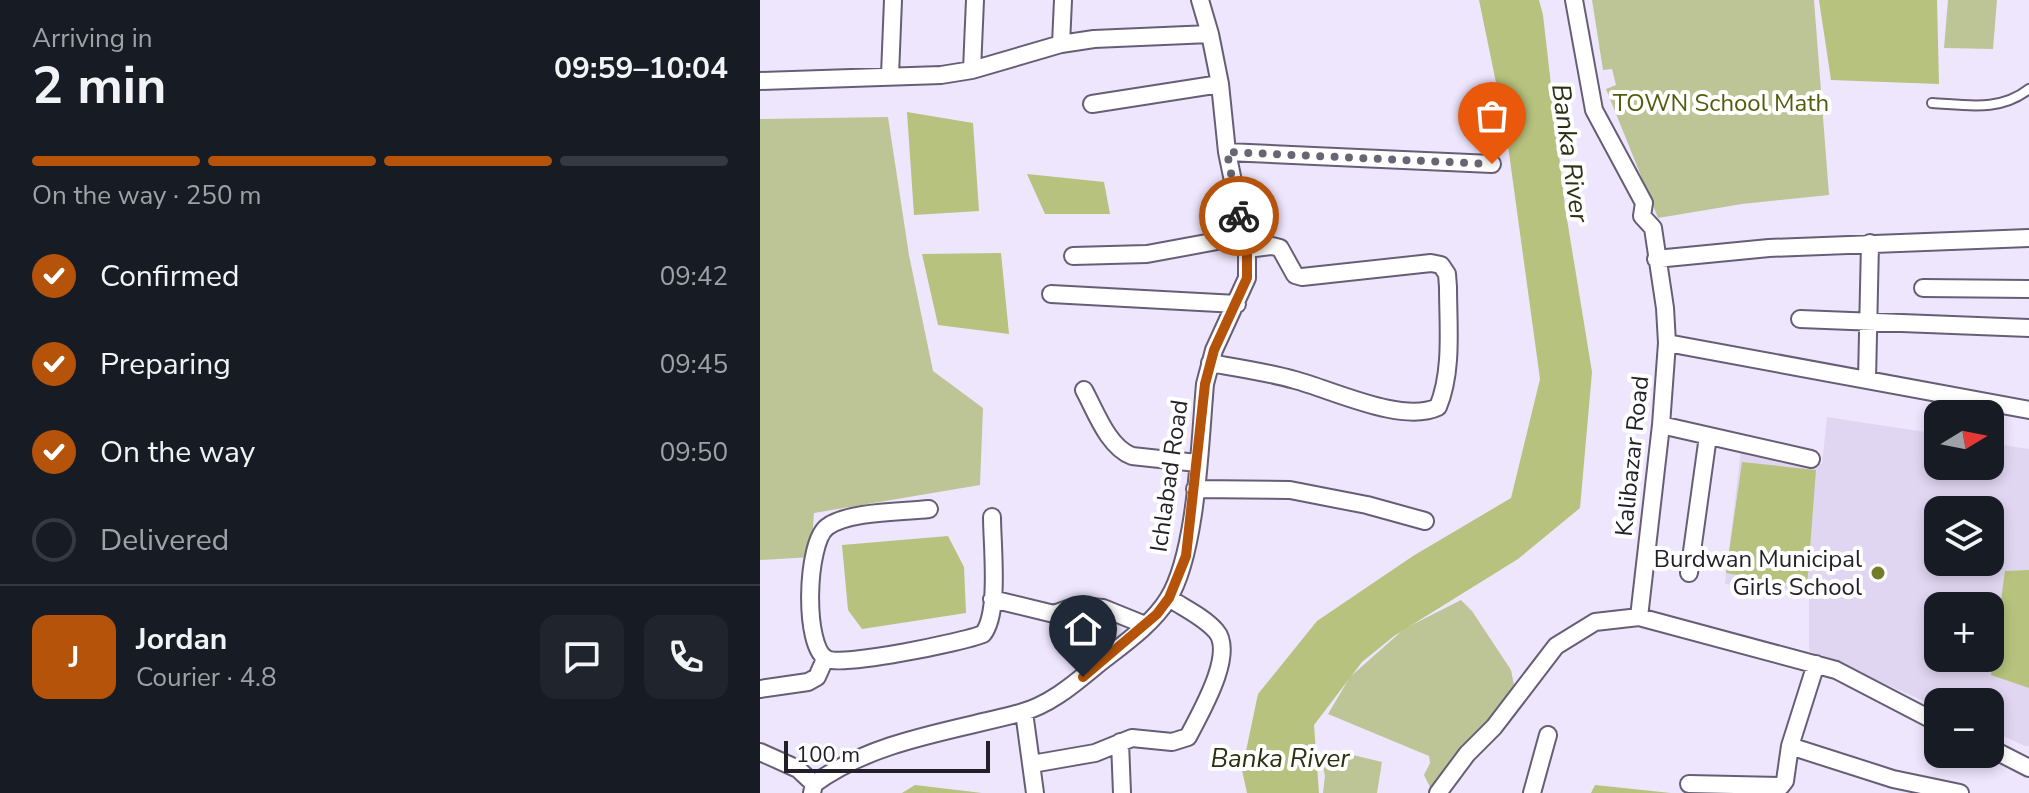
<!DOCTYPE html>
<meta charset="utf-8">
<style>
:root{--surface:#171b24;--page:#20242c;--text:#f1f3f6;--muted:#9ea1a6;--line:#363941;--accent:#b45309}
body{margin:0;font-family:"Nunito Sans",sans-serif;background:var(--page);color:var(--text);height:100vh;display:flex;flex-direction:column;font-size:30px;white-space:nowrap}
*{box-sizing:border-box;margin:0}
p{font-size:26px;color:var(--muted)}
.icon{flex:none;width:44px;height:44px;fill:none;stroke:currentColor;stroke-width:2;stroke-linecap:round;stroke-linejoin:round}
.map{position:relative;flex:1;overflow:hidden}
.panel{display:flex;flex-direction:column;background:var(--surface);width:760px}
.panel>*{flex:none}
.needle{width:52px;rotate:80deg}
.buttons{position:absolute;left:1164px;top:400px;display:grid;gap:16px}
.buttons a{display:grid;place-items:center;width:80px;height:80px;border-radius:16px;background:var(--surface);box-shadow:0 4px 12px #0003;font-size:40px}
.scale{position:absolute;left:24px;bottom:20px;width:206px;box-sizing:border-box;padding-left:8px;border:4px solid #231f29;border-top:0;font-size:22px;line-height:28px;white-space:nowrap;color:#231f29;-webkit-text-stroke:6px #fff;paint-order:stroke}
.pin{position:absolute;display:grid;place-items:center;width:68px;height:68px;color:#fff;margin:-82px -34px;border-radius:50% 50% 50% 0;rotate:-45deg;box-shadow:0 0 8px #0007}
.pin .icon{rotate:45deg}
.courier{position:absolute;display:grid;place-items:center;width:80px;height:80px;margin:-40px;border:6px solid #b45309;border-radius:50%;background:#fff;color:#222;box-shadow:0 2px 10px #0007}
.summary em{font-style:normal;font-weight:700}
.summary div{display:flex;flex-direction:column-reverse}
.summary{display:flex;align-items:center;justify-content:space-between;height:136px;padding:0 32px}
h1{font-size:52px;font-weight:700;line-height:60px}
.bar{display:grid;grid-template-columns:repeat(4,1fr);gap:12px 8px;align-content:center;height:96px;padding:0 32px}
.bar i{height:10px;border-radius:6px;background:var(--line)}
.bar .active{background:var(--accent)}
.bar p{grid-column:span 4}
.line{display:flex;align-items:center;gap:20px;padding:0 32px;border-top:2px solid var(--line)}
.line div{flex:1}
.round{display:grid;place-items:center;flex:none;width:84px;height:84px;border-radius:16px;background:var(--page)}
ol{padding:0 32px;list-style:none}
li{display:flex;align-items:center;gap:24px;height:88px}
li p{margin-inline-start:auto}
li .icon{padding:8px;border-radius:50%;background:var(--accent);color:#fff;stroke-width:4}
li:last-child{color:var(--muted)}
li i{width:44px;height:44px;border:4px solid var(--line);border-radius:50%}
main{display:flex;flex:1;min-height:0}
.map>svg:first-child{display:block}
</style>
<main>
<section class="panel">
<div class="summary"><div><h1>2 min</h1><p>Arriving in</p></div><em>09:59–10:04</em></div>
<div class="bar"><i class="active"></i><i class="active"></i><i class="active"></i><i></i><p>On the way · 250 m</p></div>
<ol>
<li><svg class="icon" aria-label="check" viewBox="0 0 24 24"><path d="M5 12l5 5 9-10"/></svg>Confirmed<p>09:42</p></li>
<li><svg class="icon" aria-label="check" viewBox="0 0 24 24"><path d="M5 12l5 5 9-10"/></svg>Preparing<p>09:45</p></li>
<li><svg class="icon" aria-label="check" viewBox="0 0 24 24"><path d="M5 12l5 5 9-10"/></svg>On the way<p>09:50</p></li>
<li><i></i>Delivered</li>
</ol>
<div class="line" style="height:144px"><b class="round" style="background:var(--accent);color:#fff">J</b><div><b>Jordan</b><p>Courier · 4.8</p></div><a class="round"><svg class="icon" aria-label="chat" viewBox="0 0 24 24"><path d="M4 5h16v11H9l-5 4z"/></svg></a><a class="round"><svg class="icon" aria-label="phone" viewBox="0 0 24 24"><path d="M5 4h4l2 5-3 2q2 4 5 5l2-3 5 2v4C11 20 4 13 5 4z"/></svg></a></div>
</section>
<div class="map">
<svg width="1269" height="793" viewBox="0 0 1269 793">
<rect width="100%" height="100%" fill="#eee6fd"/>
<!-- built -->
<path fill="#e0d6f2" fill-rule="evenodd" d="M 1067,417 L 1178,434 L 1178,466 L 1230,466 L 1230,443 L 1269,449 L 1269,746 L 1265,746 L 1230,730 L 1230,702 L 1178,702 L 1178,707 L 1049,651 L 1049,593 L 965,584 L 981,449 L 1062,464 ZM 1178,510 L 1230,510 L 1230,562 L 1178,562 ZM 1178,606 L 1230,606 L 1230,658 L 1178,658 Z"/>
<!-- green -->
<path fill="#bdc596" d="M 832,0 L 1054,0 L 1069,195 L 982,204 L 898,218 L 846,89 L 856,85 L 852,69 L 843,70 Z
M 1188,0 L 1237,0 L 1233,49 L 1184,48 Z
M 128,117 L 149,255 L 173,371 L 223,408 L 220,485 L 54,513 L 51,557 L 0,560 L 0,119 Z
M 701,600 L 712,611 L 751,670 L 755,690 L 677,787 L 671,789 L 664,775 L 670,763 L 669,756 L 568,714 L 590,677 L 644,629 Z
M 593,755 L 622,762 L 617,793 L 563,793 L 565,776 L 561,757 Z"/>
<!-- water -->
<path fill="#b6c27d" d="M 719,0 L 779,0 L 783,15 L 805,207 L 832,372 L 820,508 L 758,559 L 634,636 L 602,662 L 554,725 L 559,793 L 487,793 L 482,770 L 498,694 L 557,621 L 653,556 L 751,498 L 780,379 L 746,131 Z
M 1059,0 L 1177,0 L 1179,84 L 1071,80 Z
M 147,112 L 213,123 L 219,211 L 154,215 Z
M 267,174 L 344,182 L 350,214 L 285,214 Z
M 241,253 L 249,334 L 178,325 L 162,254 Z
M 982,462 L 1056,470 L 1047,587 L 966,573 Z
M 188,536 L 204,567 L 206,613 L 102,629 L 88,610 L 82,545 Z
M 1269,570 L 1269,688 L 1231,675 L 1245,571 Z
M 155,785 L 222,793 L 142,793 Z
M 835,785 L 911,793 L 831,793 Z"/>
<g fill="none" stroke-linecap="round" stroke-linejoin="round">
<defs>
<path id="lane" d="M 1172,103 C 1207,105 1240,112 1269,89"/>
<path id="street" d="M 814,0 L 834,110 L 884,203 L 882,216 L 893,228 L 905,308 L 907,343 L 901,425 L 879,617 L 1076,670 L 1178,723
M 301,44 L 303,0
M 212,70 L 301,44 L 334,39 L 450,34
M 130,75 L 133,0
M 0,81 L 181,75 L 212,70 L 215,0
M 332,104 L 460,84
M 467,152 L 732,164
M 313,256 L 387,254 L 484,236
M 896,259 L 1009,248 L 1269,238
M 1163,288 L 1269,289
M 291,294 L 477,304
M 1040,319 L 1269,328
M 907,343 L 1269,410
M 450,363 C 479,368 507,372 535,380 C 573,390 642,424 678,407 C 693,371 688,325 688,287 L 687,274 L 681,265 L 671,263 L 542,277 L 535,275 L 520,248 L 512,246 L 487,249
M 1107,380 L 1110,243
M 324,390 C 336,412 348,447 372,456 L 437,463
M 901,425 L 1051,459
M 435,489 L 530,490 L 607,505 L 665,521
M 169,509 C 143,512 88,511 67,527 C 46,543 43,648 67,659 C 82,667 203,642 223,634 C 240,613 232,545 232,517
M 929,573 L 948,436
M 232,599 L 294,614 L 316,606 L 343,608 L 385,625
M 0,689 L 48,682 L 57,677 L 65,659
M 264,712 L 275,793
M 360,742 L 362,793
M 1030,746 L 1133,779 L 1200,793
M 1230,748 L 1269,768
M 0,752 L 38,769 L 54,784
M 272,764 L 335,753 L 372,738 L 412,742 L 428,737 C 439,715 476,654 456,631 C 444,617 424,608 409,598
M 929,784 L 1021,786 L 1025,781 L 1030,746 L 1056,664
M 52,793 L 54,784 C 112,741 192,731 260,713 C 290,705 314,684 337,665 C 361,646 392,625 408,599 C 437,553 440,440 445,384 L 454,350 L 487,278 L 487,249 L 467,152 L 460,84 L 450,34 L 440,0
M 678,793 L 707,754 L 734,727 L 796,646 L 835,622 L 879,617
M 772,793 L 788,735"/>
</defs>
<!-- lane casing -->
<use href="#lane" stroke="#675e76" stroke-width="12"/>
<!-- street casing -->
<use href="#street" stroke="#675e76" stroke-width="20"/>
<!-- lane -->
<use href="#lane" stroke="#fff" stroke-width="8"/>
<!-- street -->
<use href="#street" stroke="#fff" stroke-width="16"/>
</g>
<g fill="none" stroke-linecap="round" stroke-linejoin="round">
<!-- done -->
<path stroke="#6a6573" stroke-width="8" stroke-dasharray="0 14.4" d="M 479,216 L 467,152 L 732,164"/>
<!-- route -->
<path stroke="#b45309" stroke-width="10" d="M 323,677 L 397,614 L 409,598 L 426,556 L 445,384 L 454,350 L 487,278 L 487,249 L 479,216"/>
</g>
<!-- markers -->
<circle fill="#727c28" stroke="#fff" stroke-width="3" cx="1118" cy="573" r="8"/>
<g text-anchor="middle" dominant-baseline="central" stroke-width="8" stroke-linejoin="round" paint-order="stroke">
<!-- park labels -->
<g font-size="24" fill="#535c0d" stroke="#fff">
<text x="961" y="103">TOWN School Math</text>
</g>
<!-- street labels -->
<g font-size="24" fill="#231f29" stroke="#fff">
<text transform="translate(872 456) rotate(-84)">Kalibazar Road</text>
<text transform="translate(409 476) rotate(-82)">Ichlabad Road</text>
</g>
<!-- poi labels -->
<g font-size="24" fill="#231f29" stroke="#fff" text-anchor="end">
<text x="1102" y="559">Burdwan Municipal<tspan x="1102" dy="28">Girls School</tspan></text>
</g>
<!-- water labels -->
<g font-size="26" font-style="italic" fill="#2c3012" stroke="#fff">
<text transform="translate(810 153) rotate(82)">Banka River</text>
<text x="520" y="758">Banka River</text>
</g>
</g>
</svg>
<div class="buttons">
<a><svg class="needle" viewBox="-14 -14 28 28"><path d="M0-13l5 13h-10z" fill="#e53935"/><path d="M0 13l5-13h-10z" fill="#9ea1a6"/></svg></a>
<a><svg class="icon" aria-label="layers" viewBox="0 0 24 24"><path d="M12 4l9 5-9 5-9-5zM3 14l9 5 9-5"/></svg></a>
<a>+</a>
<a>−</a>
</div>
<div class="scale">100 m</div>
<div class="pin" style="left:732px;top:164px;background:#ea580c"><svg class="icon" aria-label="bag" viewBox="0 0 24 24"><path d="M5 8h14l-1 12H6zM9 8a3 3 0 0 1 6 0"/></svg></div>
<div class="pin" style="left:323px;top:677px;background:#1f2937"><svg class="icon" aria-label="home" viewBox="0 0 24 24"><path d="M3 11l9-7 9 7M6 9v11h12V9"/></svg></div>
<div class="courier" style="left:479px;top:216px"><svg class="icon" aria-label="bike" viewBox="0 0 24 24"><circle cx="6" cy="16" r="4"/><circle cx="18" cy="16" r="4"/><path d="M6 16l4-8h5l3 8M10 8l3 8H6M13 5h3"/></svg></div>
</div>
</main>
